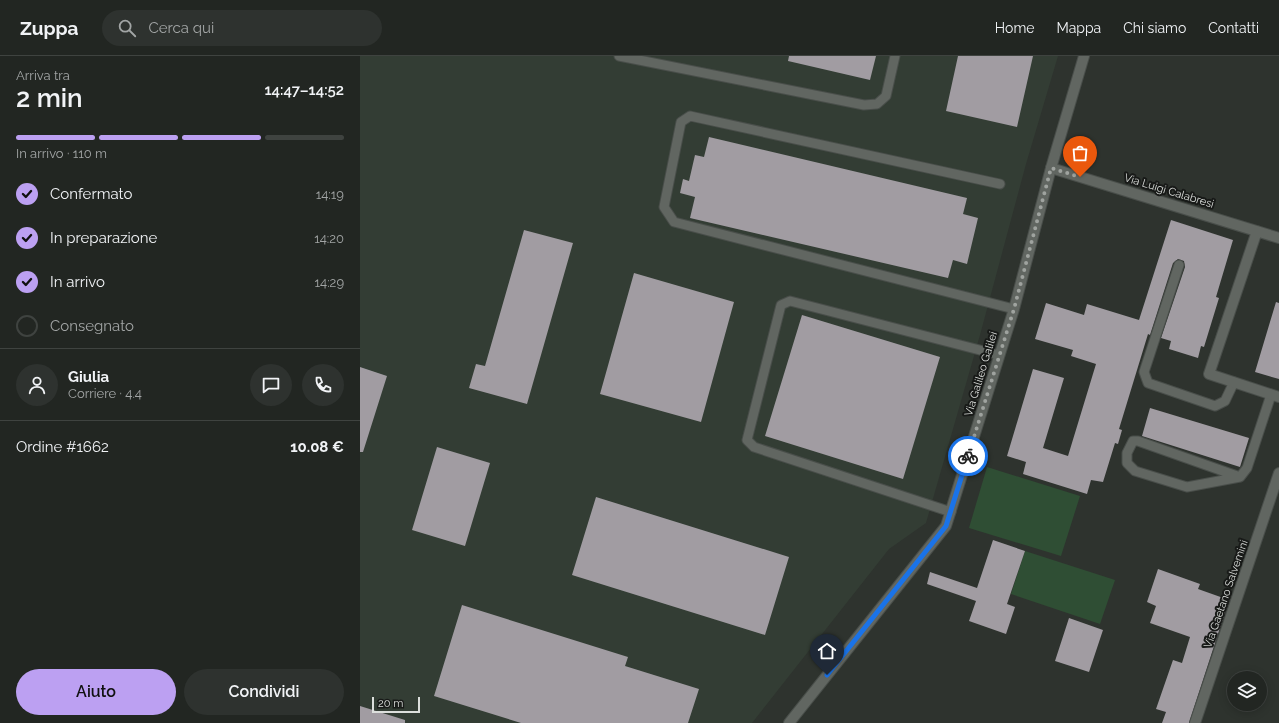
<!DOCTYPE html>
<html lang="it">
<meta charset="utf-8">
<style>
:root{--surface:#222622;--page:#2e322f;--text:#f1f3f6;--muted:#a2a5a5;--line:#3f4340;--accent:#bca0f2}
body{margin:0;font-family:Raleway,sans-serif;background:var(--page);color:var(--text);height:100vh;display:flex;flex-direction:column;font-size:15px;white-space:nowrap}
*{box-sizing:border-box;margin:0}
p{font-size:13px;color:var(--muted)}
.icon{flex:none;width:22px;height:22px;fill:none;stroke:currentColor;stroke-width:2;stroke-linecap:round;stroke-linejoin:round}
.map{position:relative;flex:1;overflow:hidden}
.details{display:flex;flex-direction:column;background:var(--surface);width:360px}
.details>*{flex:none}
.buttons{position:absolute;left:867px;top:615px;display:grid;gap:8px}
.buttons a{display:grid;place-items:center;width:40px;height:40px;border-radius:50%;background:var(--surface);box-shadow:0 2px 10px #0003,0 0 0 1px var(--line);font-size:20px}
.scale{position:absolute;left:12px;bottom:10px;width:48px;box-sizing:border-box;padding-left:4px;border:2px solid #dcdfdc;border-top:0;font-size:11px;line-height:14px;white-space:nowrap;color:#dcdfdc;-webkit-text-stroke:3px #181a18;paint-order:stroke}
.pin{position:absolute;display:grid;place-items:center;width:34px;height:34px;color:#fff;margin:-41px -17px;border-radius:50% 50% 50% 0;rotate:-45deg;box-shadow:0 0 4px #0007}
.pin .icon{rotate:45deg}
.courier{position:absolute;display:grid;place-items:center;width:40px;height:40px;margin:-20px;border:3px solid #1a73e8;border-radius:50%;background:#fff;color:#222;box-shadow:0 1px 5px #0007}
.headline em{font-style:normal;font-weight:600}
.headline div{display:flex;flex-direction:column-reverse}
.headline{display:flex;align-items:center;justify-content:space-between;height:68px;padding:0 16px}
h1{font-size:26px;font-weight:600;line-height:30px}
.bar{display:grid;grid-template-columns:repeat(4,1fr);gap:6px 4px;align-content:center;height:48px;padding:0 16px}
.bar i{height:5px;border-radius:3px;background:var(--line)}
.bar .active{background:var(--accent)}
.bar p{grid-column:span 4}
.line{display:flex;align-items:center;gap:10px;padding:0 16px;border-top:1px solid var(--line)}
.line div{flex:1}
.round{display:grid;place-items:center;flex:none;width:42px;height:42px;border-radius:21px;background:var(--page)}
ol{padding:0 16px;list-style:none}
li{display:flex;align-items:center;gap:12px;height:44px}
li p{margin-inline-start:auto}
li .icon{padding:4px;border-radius:50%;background:var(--accent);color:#111;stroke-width:4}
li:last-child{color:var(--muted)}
li i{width:22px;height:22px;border:2px solid var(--line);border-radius:50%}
.button{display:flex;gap:8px;margin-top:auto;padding:8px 16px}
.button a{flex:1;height:46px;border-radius:24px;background:var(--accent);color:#111;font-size:16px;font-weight:600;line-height:46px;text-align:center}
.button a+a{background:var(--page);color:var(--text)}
header{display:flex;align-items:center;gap:24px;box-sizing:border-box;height:56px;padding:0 20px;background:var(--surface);border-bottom:1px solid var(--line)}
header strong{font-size:19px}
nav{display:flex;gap:22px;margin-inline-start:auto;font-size:14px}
.search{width:280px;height:36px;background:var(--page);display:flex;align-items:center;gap:10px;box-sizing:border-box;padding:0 14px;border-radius:22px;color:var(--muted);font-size:15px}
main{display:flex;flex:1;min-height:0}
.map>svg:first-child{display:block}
</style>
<header>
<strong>Zuppa</strong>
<div class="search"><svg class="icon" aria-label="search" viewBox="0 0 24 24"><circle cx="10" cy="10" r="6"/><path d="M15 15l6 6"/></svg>Cerca qui</div>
<nav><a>Home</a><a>Mappa</a><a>Chi siamo</a><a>Contatti</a></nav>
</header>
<main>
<section class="details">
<div class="headline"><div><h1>2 min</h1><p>Arriva tra</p></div><em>14:47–14:52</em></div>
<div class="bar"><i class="active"></i><i class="active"></i><i class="active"></i><i></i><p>In arrivo · 110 m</p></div>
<ol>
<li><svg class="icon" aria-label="check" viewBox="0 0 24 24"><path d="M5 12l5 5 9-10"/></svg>Confermato<p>14:19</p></li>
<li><svg class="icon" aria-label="check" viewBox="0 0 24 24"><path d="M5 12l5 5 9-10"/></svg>In preparazione<p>14:20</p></li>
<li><svg class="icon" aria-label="check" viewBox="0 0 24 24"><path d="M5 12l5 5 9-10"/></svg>In arrivo<p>14:29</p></li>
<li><i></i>Consegnato</li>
</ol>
<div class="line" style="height:72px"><a class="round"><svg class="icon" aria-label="person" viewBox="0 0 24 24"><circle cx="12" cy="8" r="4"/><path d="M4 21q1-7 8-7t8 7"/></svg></a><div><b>Giulia</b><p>Corriere · 4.4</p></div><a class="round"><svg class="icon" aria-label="chat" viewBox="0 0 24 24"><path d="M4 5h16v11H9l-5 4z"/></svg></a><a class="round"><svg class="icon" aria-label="phone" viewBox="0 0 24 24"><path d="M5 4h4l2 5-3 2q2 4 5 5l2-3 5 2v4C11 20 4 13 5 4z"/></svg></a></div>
<div class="line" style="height:52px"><div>Ordine #1662</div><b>10.08 €</b></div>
<div class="button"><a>Aiuto</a><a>Condividi</a></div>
</section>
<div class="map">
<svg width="919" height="667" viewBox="0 0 919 667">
<rect width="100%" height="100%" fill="#2e332e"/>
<!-- built -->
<path fill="#333d34" d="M 0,0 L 698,0 L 666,108 L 620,279 L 566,467 L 529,493 L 392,667 L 0,667 Z"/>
<!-- green -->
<path fill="#2f4e34" d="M 627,411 L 720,440 L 701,500 L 609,472 Z
M 665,495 L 755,524 L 740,568 L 651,538 Z"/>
<!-- building -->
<path fill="#a19ca2" d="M 429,0 L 516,0 L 510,24 L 428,5 Z
M 598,0 L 673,0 L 657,71 L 586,55 Z
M 349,81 L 607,142 L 603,158 L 618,162 L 607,208 L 593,204 L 588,222 L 330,162 L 335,141 L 320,137 L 323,123 L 329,125 L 335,99 L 344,101 Z
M 811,164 L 873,184 L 856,241 L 859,242 L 844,291 L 841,290 L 838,302 L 809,293 L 811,285 L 801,282 L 825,211 L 824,205 L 818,203 L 813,207 L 790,279 L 788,278 L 759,373 L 762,374 L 758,388 L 755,387 L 743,426 L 731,424 L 727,438 L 663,418 L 666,406 L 647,400 L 673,313 L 704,322 L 683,392 L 708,400 L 736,308 L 711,300 L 713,294 L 675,283 L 686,247 L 724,259 L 727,248 L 779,264 Z
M 164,174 L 213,187 L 167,348 L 109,332 L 116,308 L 125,310 Z
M 274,217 L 374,246 L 341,366 L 240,338 Z
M 916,246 L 919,247 L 919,323 L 895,316 Z
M 442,259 L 580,301 L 543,423 L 405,380 Z
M 0,311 L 27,320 L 3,396 L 0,396 Z
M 790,352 L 889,382 L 880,411 L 782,380 Z
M 77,391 L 130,407 L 105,490 L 52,474 Z
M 236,441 L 429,501 L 405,579 L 212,519 Z
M 633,484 L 665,495 L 647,548 L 655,551 L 646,578 L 609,565 L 616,545 L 567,528 L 570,516 L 617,532 Z
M 798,513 L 840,528 L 838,533 L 869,544 L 829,667 L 802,667 L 806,656 L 796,653 L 813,604 L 822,607 L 830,581 L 790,567 L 796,550 L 787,546 Z
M 102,549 L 268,601 L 265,610 L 339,633 L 328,667 L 161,667 L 74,640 Z
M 709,562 L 743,574 L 729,616 L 695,605 Z
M 0,650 L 45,664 L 45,667 L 0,667 Z"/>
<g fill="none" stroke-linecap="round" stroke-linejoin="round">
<defs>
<path id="service" d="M 259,0 L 504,49 L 517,48 L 526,40 L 535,0
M 640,128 L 330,60 L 321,66 L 304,151 L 314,166 L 654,253
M 819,209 L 784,316 L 788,327 L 855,350 L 865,345 L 874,326
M 880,421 L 778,385 L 773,385 L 767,397 L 767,407 L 775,415 L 827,431 L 880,421 L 887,412 L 911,339
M 591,456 L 394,391 L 387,384 L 421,249 L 430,245 L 639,299"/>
<path id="minor" d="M 691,112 L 919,182
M 897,175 L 849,318 L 919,341
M 835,667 L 919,417"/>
<path id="tertiary" d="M 429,667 L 586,470 L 654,253 L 691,112 L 724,0"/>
</defs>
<!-- service casing -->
<use href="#service" stroke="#494e4a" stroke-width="11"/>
<!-- minor casing -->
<use href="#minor" stroke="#494e4a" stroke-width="12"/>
<!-- tertiary casing -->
<use href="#tertiary" stroke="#494e4a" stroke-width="12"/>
<!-- service -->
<use href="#service" stroke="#616661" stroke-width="9"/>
<!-- minor -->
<use href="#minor" stroke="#616661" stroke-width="10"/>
<!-- tertiary -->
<use href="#tertiary" stroke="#616661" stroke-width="10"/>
</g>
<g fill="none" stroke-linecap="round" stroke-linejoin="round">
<!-- done -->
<path stroke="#9fa39f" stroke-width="4" stroke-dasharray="0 7.2" d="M 608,400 L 654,253 L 691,112 L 720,121"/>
<!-- route -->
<path stroke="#1a73e8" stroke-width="5" d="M 467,619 L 586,470 L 608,400"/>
</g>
<g text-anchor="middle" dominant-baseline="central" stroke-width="4" stroke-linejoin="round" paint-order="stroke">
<!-- street labels -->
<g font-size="11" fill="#dcdfdc" stroke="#181a18">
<text transform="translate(809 135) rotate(17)">Via Luigi Calabresi</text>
<text transform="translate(621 318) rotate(-73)">Via Galileo Galilei</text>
<text transform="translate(866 538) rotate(-71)">Via Gaetano Salvemini</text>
</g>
</g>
</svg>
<div class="buttons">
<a><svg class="icon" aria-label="layers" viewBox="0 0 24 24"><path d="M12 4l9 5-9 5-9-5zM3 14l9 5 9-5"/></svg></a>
</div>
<div class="scale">20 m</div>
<div class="pin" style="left:720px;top:121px;background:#ea580c"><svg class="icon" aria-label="bag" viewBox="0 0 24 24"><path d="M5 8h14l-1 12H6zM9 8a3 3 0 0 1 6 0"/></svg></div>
<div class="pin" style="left:467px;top:619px;background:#1f2937"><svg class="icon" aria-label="home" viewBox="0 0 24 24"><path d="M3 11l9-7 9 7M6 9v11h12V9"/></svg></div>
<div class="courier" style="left:608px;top:400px"><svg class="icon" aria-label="bike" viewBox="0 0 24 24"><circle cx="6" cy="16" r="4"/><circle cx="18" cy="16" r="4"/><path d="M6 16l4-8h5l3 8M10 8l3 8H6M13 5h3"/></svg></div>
</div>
</main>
